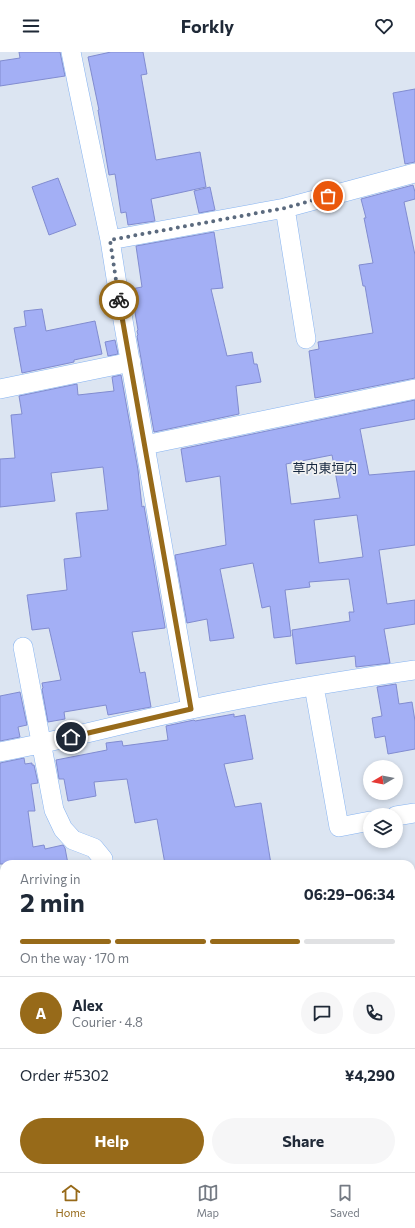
<!DOCTYPE html>
<meta charset="utf-8">
<style>
:root{--surface:#fff;--page:#f6f6f7;--text:#1f2937;--muted:#747a83;--line:#e0e1e3;--accent:#976a19}
body{margin:0;font-family:Commissioner,"Noto Sans JP",sans-serif;background:var(--page);color:var(--text);height:100vh;display:flex;flex-direction:column;font-size:15px;white-space:nowrap}
*{box-sizing:border-box;margin:0}
p{font-size:13px;color:var(--muted)}
.icon{flex:none;width:22px;height:22px;fill:none;stroke:currentColor;stroke-width:2;stroke-linecap:round;stroke-linejoin:round}
.map{position:relative;flex:1;overflow:hidden}
.sheet{position:absolute;left:0px;top:808px;width:415px;height:312px;display:flex;flex-direction:column;background:var(--surface);border-radius:12px 12px 0 0;box-shadow:0 2px 6px #0003}
.sheet>*{flex:none}
.needle{width:26px;rotate:260deg}
.buttons{position:absolute;left:363px;top:708px;display:grid;gap:8px}
.buttons a{display:grid;place-items:center;width:40px;height:40px;border-radius:50%;background:var(--surface);box-shadow:0 2px 6px #0003;font-size:20px}
.pin{position:absolute;display:grid;place-items:center;width:34px;height:34px;color:#fff;margin:-17px;border:2px solid #fff;border-radius:50%;box-shadow:0 1px 4px #0007}
.courier{position:absolute;display:grid;place-items:center;width:40px;height:40px;margin:-20px;border:3px solid #976a19;border-radius:50%;background:#fff;color:#222;box-shadow:0 1px 5px #0007}
.overview em{font-style:normal;font-weight:700}
.overview div{display:flex;flex-direction:column-reverse}
.overview{display:flex;align-items:center;justify-content:space-between;height:68px;padding:0 20px}
h1{font-size:26px;font-weight:700;line-height:30px}
.bar{display:grid;grid-template-columns:repeat(4,1fr);gap:6px 4px;align-content:center;height:48px;padding:0 20px}
.bar i{height:5px;border-radius:3px;background:var(--line)}
.bar .selected{background:var(--accent)}
.bar p{grid-column:span 4}
.line{display:flex;align-items:center;gap:10px;padding:0 20px;border-top:1px solid var(--line)}
.line div{flex:1}
.round{display:grid;place-items:center;flex:none;width:42px;height:42px;border-radius:21px;background:var(--page)}
.button{display:flex;gap:8px;margin-top:auto;padding:8px 20px}
.button a{flex:1;height:46px;border-radius:24px;background:var(--accent);color:#fff;font-size:16px;font-weight:700;line-height:46px;text-align:center}
.button a+a{background:var(--page);color:var(--text)}
header{display:flex;justify-content:space-between;align-items:center;height:52px;padding:0 20px;background:var(--surface);font-size:18px;font-weight:700}
.menu{display:flex;justify-content:space-around;align-items:center;height:56px;border-top:1px solid var(--line);background:var(--surface);font-size:11px;color:var(--muted)}
.menu a{display:grid;justify-items:center;gap:2px}
.menu .selected{color:var(--accent)}
.map>svg:first-child{display:block}
</style>
<header><svg class="icon" aria-label="menu" viewBox="0 0 24 24"><path d="M4 6h16M4 12h16M4 18h16"/></svg>Forkly<svg class="icon" aria-label="heart" viewBox="0 0 24 24"><path d="M12 20l-8-8c-3-5 5-10 8-4 3-6 11-1 8 4z"/></svg></header>
<div class="map">
<svg width="415" height="1120" viewBox="0 0 415 1120">
<rect width="100%" height="100%" fill="#dce5f2"/>
<!-- building -->
<path fill="#a3aff5" stroke="#818cd0" fill-rule="evenodd" d="M 19,0 L 60,0 L 65,24 L 0,34 L 0,9 L 20,6 Z
M 111,0 L 143,0 L 147,22 L 141,23 L 156,108 L 200,100 L 206,135 L 151,147 L 155,169 L 128,173 L 126,160 L 121,161 L 115,122 L 109,123 L 98,58 L 99,58 L 88,5 Z
M 415,37 L 415,110 L 405,112 L 393,41 Z
M 58,126 L 76,173 L 49,183 L 32,135 Z
M 413,133 L 415,140 L 415,147 L 404,150 L 415,203 L 415,326 L 315,346 L 309,299 L 319,297 L 318,290 L 373,281 L 365,234 L 363,234 L 359,213 L 373,211 L 364,166 L 366,166 L 361,147 Z
M 210,135 L 215,158 L 199,161 L 194,139 Z
M 214,180 L 223,236 L 211,237 L 227,304 L 252,300 L 254,312 L 257,312 L 261,330 L 236,334 L 239,362 L 154,380 L 137,284 L 138,283 L 137,279 L 138,278 L 131,237 L 142,235 L 136,194 Z
M 42,257 L 46,279 L 95,269 L 102,302 L 74,308 L 74,310 L 22,321 L 14,276 L 26,274 L 24,259 Z
M 115,288 L 118,302 L 108,304 L 105,290 Z
M 121,323 L 138,418 L 142,455 L 144,454 L 165,575 L 165,576 L 132,580 L 140,621 L 145,620 L 151,655 L 108,663 L 106,653 L 64,660 L 65,667 L 48,670 L 42,637 L 43,636 L 42,631 L 61,628 L 49,576 L 32,578 L 27,543 L 67,538 L 64,507 L 81,505 L 76,461 L 108,458 L 103,415 L 51,421 L 55,449 L 0,455 L 0,407 L 15,406 L 11,363 L 22,362 L 19,344 L 77,332 L 78,343 L 114,339 L 112,325 Z
M 415,348 L 415,367 L 360,377 L 369,423 L 415,419 L 415,493 L 379,498 L 387,552 L 415,548 L 415,572 L 384,577 L 390,611 L 356,615 L 355,604 L 296,612 L 292,578 L 350,569 L 349,560 L 354,560 L 349,527 L 309,530 L 310,535 L 285,538 L 291,584 L 274,586 L 270,554 L 262,556 L 253,511 L 220,517 L 234,586 L 210,589 L 207,567 L 187,571 L 175,503 L 226,493 L 220,424 L 186,430 L 181,397 ZM 332,403 L 340,446 L 291,452 L 286,412 ZM 357,463 L 363,505 L 319,511 L 314,468 Z
M 396,632 L 399,652 L 412,650 L 415,669 L 415,697 L 388,702 L 385,684 L 375,686 L 372,666 L 382,664 L 377,635 Z
M 20,640 L 27,673 L 18,675 L 20,685 L 0,689 L 0,644 Z
M 234,662 L 234,665 L 245,663 L 253,707 L 224,712 L 235,755 L 261,751 L 271,812 L 165,812 L 157,767 L 135,771 L 127,727 L 94,730 L 96,744 L 68,749 L 64,727 L 59,727 L 56,708 L 107,698 L 106,691 L 122,689 L 123,694 L 168,688 L 166,674 L 194,668 L 195,669 Z
M 24,706 L 25,712 L 32,711 L 32,713 L 34,713 L 38,731 L 31,732 L 35,759 L 28,759 L 33,795 L 44,793 L 45,797 L 63,793 L 65,796 L 68,812 L 0,812 L 0,711 Z"/>
<g fill="none" stroke-linecap="round" stroke-linejoin="round">
<defs>
<path id="minor" d="M 71,0 L 78,35 L 110,188 L 120,251 L 191,657
M 285,156 L 306,287
M 110,188 L 285,156 L 415,121
M 0,337 L 131,310
M 145,393 L 415,337
M 23,595 L 54,758 L 63,777 L 73,788 L 94,796 L 103,807 L 103,812
M 314,634 L 339,775 L 370,769
M 0,700 C 64,688 128,670 192,657 C 266,641 340,629 415,618
M 396,764 L 415,761
M 0,843 L 4,843
M 411,991 L 415,990
M 0,1095 L 4,1094
M 406,1116 L 407,1120"/>
</defs>
<!-- minor casing -->
<use href="#minor" stroke="#86b3f1" stroke-width="20"/>
<!-- minor -->
<use href="#minor" stroke="#fff" stroke-width="19"/>
</g>
<g fill="none" stroke-linecap="round" stroke-linejoin="round">
<!-- done -->
<path stroke="#5b6a7e" stroke-width="4" stroke-dasharray="0 7.2" d="M 119,248 L 110,188 L 285,156 L 328,144"/>
<!-- route -->
<path stroke="#976a19" stroke-width="5" d="M 71,685 L 191,657 L 119,248"/>
</g>
<g text-anchor="middle" dominant-baseline="central" stroke-width="3.5" stroke-linejoin="round" paint-order="stroke">
<!-- neighbourhood labels -->
<g font-size="13" fill="#162840" stroke="#f1f1f1">
<text x="325" y="416">草内東垣内</text>
</g>
</g>
</svg>
<div class="buttons">
<a><svg class="needle" viewBox="-14 -14 28 28"><path d="M0-13l5 13h-10z" fill="#e53935"/><path d="M0 13l5-13h-10z" fill="#747a83"/></svg></a>
<a><svg class="icon" aria-label="layers" viewBox="0 0 24 24"><path d="M12 4l9 5-9 5-9-5zM3 14l9 5 9-5"/></svg></a>
</div>
<div class="pin" style="left:328px;top:144px;background:#ea580c"><svg class="icon" aria-label="bag" viewBox="0 0 24 24"><path d="M5 8h14l-1 12H6zM9 8a3 3 0 0 1 6 0"/></svg></div>
<div class="pin" style="left:71px;top:685px;background:#1f2937"><svg class="icon" aria-label="home" viewBox="0 0 24 24"><path d="M3 11l9-7 9 7M6 9v11h12V9"/></svg></div>
<div class="courier" style="left:119px;top:248px"><svg class="icon" aria-label="bike" viewBox="0 0 24 24"><circle cx="6" cy="16" r="4"/><circle cx="18" cy="16" r="4"/><path d="M6 16l4-8h5l3 8M10 8l3 8H6M13 5h3"/></svg></div>
<section class="sheet">
<div class="overview"><div><h1>2 min</h1><p>Arriving in</p></div><em>06:29–06:34</em></div>
<div class="bar"><i class="selected"></i><i class="selected"></i><i class="selected"></i><i></i><p>On the way · 170 m</p></div>
<div class="line" style="height:72px"><b class="round" style="background:var(--accent);color:#fff">A</b><div><b>Alex</b><p>Courier · 4.8</p></div><a class="round"><svg class="icon" aria-label="chat" viewBox="0 0 24 24"><path d="M4 5h16v11H9l-5 4z"/></svg></a><a class="round"><svg class="icon" aria-label="phone" viewBox="0 0 24 24"><path d="M5 4h4l2 5-3 2q2 4 5 5l2-3 5 2v4C11 20 4 13 5 4z"/></svg></a></div>
<div class="line" style="height:52px"><div>Order #5302</div><b>¥4,290</b></div>
<div class="button"><a>Help</a><a>Share</a></div>
</section>
</div>
<nav class="menu">
<a class="selected"><svg class="icon" aria-label="home" viewBox="0 0 24 24"><path d="M3 11l9-7 9 7M6 9v11h12V9"/></svg>Home</a>
<a><svg class="icon" aria-label="map" viewBox="0 0 24 24"><path d="M3 6l6-2 6 2 6-2v14l-6 2-6-2-6 2zM9 4v14M15 6v14"/></svg>Map</a>
<a><svg class="icon" aria-label="saved" viewBox="0 0 24 24"><path d="M7 4h10v16l-5-4-5 4z"/></svg>Saved</a>
</nav>
